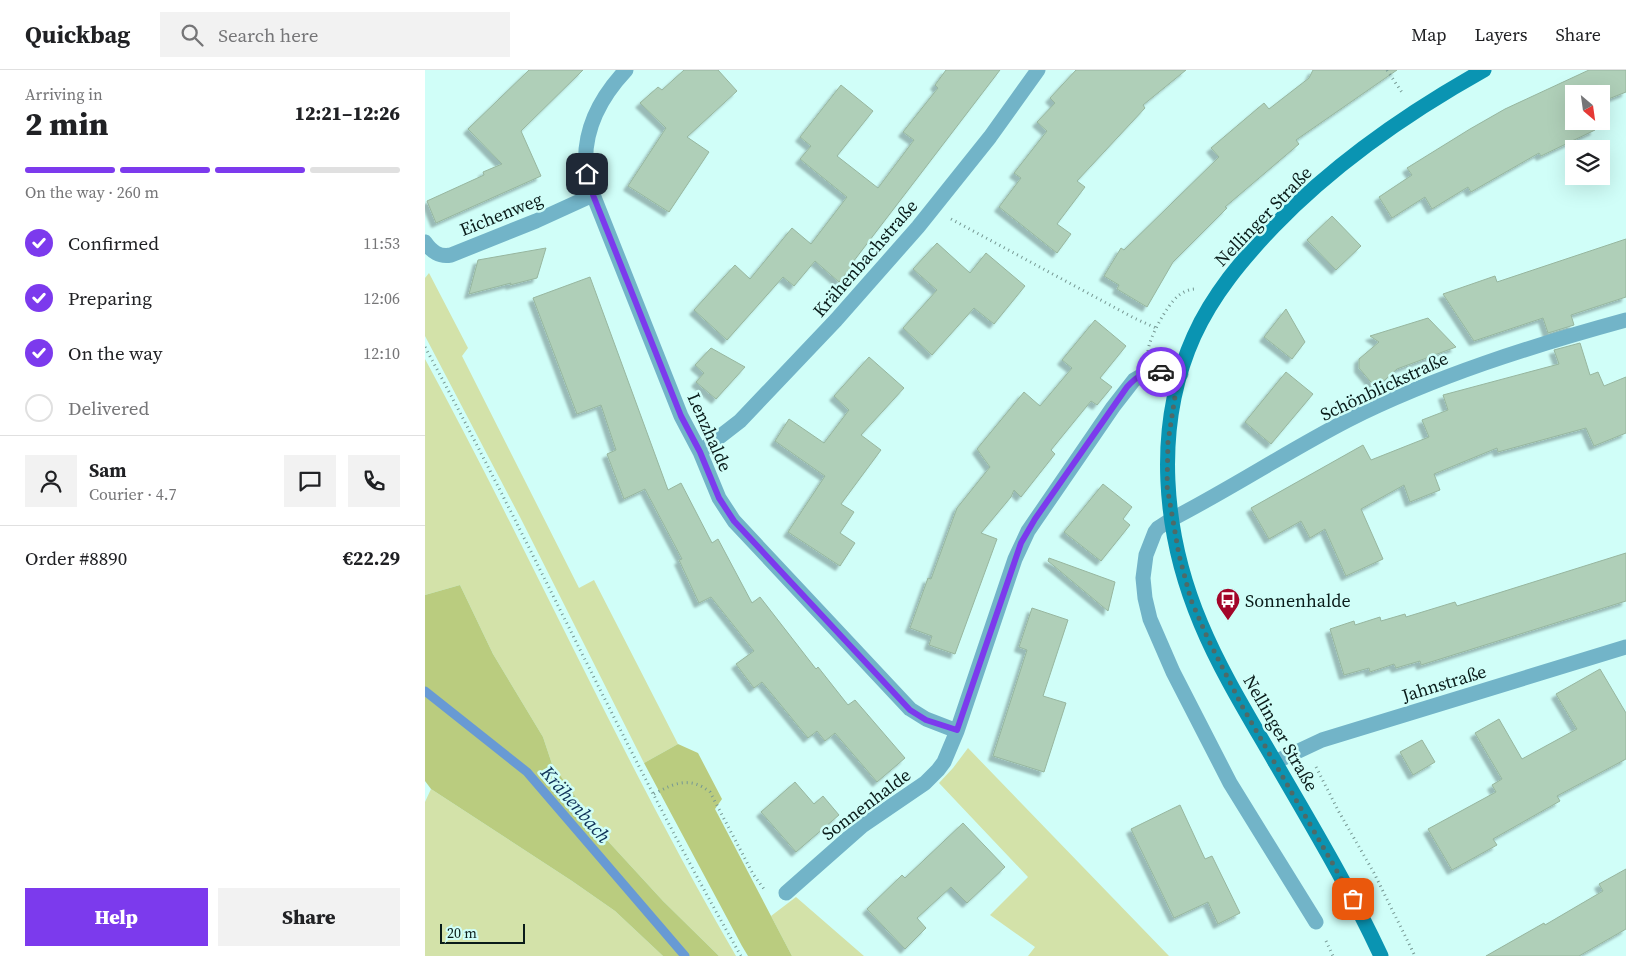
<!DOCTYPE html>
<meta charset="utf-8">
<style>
:root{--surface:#fff;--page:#f2f2f2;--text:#202124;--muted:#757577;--line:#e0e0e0;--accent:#7c3aed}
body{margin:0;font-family:"Source Serif 4",serif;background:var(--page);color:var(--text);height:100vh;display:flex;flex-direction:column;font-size:19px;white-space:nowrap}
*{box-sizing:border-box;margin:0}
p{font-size:16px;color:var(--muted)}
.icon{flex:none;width:28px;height:28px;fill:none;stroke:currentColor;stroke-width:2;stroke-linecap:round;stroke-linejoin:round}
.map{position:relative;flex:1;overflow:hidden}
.drawer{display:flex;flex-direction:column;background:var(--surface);width:425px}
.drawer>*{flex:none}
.needle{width:32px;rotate:151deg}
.buttons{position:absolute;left:1140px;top:15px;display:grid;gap:10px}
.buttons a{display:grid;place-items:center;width:45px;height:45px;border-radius:0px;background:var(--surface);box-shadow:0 5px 20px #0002;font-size:25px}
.scale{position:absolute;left:15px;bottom:12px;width:85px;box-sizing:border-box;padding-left:5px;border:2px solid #091b19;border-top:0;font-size:14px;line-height:18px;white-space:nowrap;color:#091b19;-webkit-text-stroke:4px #d0fef8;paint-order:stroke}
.pin{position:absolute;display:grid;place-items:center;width:42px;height:42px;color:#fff;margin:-21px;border-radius:10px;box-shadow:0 2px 8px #0006}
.courier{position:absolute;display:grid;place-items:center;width:50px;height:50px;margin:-25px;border:4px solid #7c3aed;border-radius:50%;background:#fff;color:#222;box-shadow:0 1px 6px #0007}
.summary em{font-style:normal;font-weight:800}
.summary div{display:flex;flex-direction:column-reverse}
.summary{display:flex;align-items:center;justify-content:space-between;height:85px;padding:0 25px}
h1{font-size:32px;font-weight:800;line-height:38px}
.bar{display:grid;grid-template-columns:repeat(4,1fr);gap:8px 5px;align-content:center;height:60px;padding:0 25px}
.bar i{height:6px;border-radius:4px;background:var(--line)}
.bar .on{background:var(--accent)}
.bar p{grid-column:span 4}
.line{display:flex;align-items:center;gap:12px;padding:0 25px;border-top:1px solid var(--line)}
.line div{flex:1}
.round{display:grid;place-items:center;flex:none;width:52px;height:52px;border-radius:0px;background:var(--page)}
ol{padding:0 25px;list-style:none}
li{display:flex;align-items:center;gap:15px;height:55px}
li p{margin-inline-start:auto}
li .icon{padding:5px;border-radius:50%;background:var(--accent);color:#fff;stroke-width:4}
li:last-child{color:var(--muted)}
li i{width:28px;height:28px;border:2px solid var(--line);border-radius:50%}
.button{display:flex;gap:10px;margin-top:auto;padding:10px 25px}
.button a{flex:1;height:58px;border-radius:0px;background:var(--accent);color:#fff;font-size:20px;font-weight:800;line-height:58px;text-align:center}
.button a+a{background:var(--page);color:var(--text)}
header{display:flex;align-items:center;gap:30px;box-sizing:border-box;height:70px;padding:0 25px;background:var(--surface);border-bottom:1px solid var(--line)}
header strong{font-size:24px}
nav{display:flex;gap:28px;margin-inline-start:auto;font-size:18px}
.search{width:350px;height:45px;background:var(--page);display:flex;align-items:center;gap:12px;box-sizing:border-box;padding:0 18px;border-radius:0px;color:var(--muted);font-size:19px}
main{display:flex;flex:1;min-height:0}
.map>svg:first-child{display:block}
</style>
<header>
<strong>Quickbag</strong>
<div class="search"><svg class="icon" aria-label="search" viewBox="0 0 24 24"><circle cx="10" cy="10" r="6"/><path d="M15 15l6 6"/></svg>Search here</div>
<nav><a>Map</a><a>Layers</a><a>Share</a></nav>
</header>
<main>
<section class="drawer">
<div class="summary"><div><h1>2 min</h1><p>Arriving in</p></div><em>12:21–12:26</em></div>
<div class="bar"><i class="on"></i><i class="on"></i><i class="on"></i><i></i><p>On the way · 260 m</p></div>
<ol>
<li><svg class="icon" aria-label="check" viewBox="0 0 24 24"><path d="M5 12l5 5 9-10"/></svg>Confirmed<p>11:53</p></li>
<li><svg class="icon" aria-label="check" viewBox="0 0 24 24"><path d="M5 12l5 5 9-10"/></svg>Preparing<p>12:06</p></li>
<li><svg class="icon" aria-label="check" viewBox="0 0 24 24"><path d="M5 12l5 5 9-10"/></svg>On the way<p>12:10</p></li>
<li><i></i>Delivered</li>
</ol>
<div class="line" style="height:90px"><a class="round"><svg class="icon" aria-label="person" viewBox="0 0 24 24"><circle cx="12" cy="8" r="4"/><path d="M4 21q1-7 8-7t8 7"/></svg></a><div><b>Sam</b><p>Courier · 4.7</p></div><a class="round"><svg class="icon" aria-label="chat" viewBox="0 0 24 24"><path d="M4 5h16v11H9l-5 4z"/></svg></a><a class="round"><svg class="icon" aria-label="phone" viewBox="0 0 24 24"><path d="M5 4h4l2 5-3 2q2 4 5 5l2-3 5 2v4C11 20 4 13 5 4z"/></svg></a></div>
<div class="line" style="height:65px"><div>Order #8890</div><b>€22.29</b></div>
<div class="button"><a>Help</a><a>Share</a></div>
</section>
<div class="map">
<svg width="1201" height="886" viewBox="0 0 1201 886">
<defs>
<filter id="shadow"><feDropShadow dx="-4.5" dy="4.5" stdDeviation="1" flood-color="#0004"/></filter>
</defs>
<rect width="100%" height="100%" fill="#d0fef8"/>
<!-- green -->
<path fill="#d3e2a9" d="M 4,203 L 43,278 L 37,286 L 154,518 L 169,510 L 253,674 L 219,693 L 95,447 L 0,266 L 0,208 Z
M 0,289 C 107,486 198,692 311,886 L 294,886 L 238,831 L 181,769 L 127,694 L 118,667 L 68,584 L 35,515 L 0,525 Z
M 543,678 L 744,886 L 603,886 L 610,877 L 565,845 L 603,807 L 514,713 L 528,698 Z
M 6,719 L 147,811 L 190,841 L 238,886 L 0,886 L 0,732 Z
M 371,827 L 439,886 L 367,886 L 346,846 Z"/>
<!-- forest -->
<path fill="#bacc7f" d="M 35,515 L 68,584 L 118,667 L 127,694 L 181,769 L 238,831 L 294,886 L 238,886 L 190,841 L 147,811 L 6,719 L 0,711 L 0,525 Z
M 253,674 L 273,683 L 297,729 L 290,739 L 367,886 L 323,886 L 317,876 L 219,693 Z"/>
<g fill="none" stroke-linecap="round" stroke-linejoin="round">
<!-- stream -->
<path stroke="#689ad4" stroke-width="9" d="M 0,621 L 102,702 L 260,886"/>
</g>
<!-- building -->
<path fill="#afcfb8" stroke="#97b69f" filter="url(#shadow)" d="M 104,0 L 158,0 L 96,61 L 116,106 L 11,153 L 2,131 L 59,105 L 58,102 L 77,94 L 43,59 Z
M 259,0 L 293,0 L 312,21 L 262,67 L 284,82 L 244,142 L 203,116 L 241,58 L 215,33 L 233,17 L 237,20 Z
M 521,0 L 575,0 L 428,192 L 430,193 L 414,212 L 390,191 L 369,216 L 358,207 L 302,270 L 269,240 L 310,195 L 325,209 L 367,158 L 386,174 L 422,127 L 375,89 L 386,76 L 375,67 L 416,15 L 448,41 L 412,86 L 453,118 L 489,70 L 478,62 L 513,18 L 510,15 Z
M 651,0 L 761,0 L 718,35 L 720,38 L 652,111 L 660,117 L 632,154 L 646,164 L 632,183 L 574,137 L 596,108 L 589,103 L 622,61 L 612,52 L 630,33 L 625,28 Z
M 888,0 L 972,0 L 871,70 L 874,74 L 800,137 L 802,138 L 748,192 L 722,237 L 692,219 L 694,215 L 679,206 L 696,178 L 699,180 L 794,87 L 786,78 L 839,33 L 844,39 L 884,8 Z
M 1164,0 L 1201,0 L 1201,22 L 1176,32 L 1176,24 L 1149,24 L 1149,51 L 1166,51 L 1170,60 L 1116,86 L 1114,83 L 1046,122 L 1043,117 L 1007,139 L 1000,127 L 967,148 L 954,127 L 987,105 L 982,98 L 1045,59 L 1080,39 Z
M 907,146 L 936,176 L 911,200 L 882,170 Z
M 1201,169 L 1201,227 L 1146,245 L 1149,255 L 1123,263 L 1118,248 L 1049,271 L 1018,224 L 1070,206 L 1072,212 Z
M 512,173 L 545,203 L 561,183 L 600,216 L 569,254 L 549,238 L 507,285 L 478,258 L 512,220 L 488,199 Z
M 121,178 L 112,208 L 85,215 L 86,213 L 44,224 L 53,190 Z
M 165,207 L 243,420 L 256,413 L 287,473 L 293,469 L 327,533 L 335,527 L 391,599 L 393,597 L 423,635 L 430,630 L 480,688 L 452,712 L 410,663 L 400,671 L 392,661 L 383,668 L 337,612 L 329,618 L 311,594 L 329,581 L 286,527 L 274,533 L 254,490 L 257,489 L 220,419 L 199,429 L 182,384 L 191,380 L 176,335 L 152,344 L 108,228 Z
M 861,239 L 880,272 L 867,289 L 839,267 Z
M 1003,248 L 1031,277 L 972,299 L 951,318 L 934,298 L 934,289 L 954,272 L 945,266 Z
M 670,250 L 701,276 L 675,308 L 687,317 L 672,335 L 666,331 L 626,380 L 630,384 L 596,427 L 589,420 L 586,427 L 556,463 L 572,469 L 530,584 L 504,575 L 507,566 L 485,558 L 503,508 L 506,509 L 532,438 L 565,397 L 552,379 L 599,322 L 615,336 L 647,298 L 637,290 Z
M 1155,273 L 1165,305 L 1173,302 L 1179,316 L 1201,307 L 1201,363 L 1169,376 L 1161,358 L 1073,382 L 1072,378 L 1009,404 L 1015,420 L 985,432 L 979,415 L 936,439 L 958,489 L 921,506 L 900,459 L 885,468 L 876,451 L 844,469 L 826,438 L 938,375 L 946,390 L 1004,367 L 997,350 L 1023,340 L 1018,325 L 1134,294 L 1129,280 Z
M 286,278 L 320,297 L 291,329 L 271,312 L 279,303 L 270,295 Z
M 444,287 L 479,318 L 436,365 L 456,380 L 416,434 L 429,442 L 415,463 L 430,473 L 415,496 L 363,462 L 400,406 L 350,371 L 364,349 L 399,373 L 424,340 L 409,326 Z
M 861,302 L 888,324 L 846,374 L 820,352 Z
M 678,414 L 707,437 L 698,449 L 705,455 L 676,491 L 639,462 Z
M 1201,483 L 1201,531 L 996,595 L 995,591 L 971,598 L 969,594 L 945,602 L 944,598 L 919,605 L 905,559 L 929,551 L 930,555 L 955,547 L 956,551 L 980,544 L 981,547 L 1030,532 L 1032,536 Z
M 624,488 L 690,512 L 683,541 L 623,491 Z
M 607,538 L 643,550 L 618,626 L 641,633 L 619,702 L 568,686 L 602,580 L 594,577 Z
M 1175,599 L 1201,643 L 1201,689 L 1132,726 L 1135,731 L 1068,769 L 1072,775 L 1027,800 L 1003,759 L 1071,722 L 1067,715 L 1077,709 L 1050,663 L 1074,649 L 1097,689 L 1152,659 L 1131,624 Z
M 997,670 L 1010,692 L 988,705 L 975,682 Z
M 370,712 L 389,734 L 398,726 L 414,745 L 371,782 L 336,742 Z
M 755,735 L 780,789 L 787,786 L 815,843 L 793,854 L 783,832 L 749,848 L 706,759 Z
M 538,753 L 580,797 L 542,833 L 526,817 L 492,848 L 501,858 L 480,879 L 442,839 L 477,805 L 480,808 Z
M 1201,799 L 1201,859 L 1154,886 L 1061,886 L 1119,853 L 1120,855 L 1178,821 L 1174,814 Z"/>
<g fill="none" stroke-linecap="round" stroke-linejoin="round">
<!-- path -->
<path stroke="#769893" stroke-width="3" stroke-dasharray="1 4" stroke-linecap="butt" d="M 962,0 L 978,24
M 526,149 L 709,248 L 731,258
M 0,277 C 109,478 203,688 316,886
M 723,281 C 724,268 742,235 753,226 C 758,222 764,219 771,219
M 891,697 L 914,742 L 949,803 L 990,886
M 229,724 C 249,713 265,706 285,722 L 328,804 L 339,819
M 901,871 L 908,886"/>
<!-- service -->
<path stroke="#72b4c8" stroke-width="15" d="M 747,449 L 733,458 L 730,462 L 721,485 L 718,508 L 720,528 L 725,549 L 748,602 L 805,713 L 891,852"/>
<!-- minor -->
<path stroke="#72b4c8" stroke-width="15" d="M 201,0 C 171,32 154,69 163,112 L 256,346 L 275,382 L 294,428 L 309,451 L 485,639 L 501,649 L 532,661
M 0,172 C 7,182 14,187 26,185 L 111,151 L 168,125
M 275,382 L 315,351 L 411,250 L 493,157 L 565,67 L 613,0
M 747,449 C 807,418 863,381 923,350 C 1011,306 1106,276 1201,250
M 850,692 L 897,670 L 1201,577
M 361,823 L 437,756 L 500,713 L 513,700 L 519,692 L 532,661 L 590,489 L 603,461 L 688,337 L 709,310 L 723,302 L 756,304"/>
<!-- secondary -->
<path stroke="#0a94b2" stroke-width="15" d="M 956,886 C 925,819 887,756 850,692 C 824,647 796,602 776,554 C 738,464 728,357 769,266 C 788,224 817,190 848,157 C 910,93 982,43 1059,0"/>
</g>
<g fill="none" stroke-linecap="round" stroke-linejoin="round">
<!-- done -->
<path stroke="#4f6a67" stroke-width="5" stroke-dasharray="0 9" d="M 736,302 L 756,304 L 751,320 L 743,372 L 742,416 L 754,485 L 766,530 L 783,569 L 817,636 L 928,829"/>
<!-- route -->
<path stroke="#7c3aed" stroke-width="6" d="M 162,104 L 168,125 L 256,346 L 275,382 L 294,428 L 309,451 L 485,640 L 501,650 L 532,660 L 596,473 L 610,449 L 702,317 C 712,306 721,300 736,302"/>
</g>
<!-- icons -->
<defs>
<symbol id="bus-pin" viewBox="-11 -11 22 30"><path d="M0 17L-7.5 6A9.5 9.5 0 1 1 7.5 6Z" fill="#a30529" stroke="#d0fef8"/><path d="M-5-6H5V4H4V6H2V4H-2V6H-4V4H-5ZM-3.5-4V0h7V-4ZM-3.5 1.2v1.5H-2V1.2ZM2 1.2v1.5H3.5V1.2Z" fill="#fff"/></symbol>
</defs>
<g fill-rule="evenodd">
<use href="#bus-pin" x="789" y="516" width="28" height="38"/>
</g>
<g text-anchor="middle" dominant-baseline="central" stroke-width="5" stroke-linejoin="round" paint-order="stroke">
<!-- street labels -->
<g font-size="18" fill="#091b19" stroke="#d0fef8">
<text transform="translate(76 144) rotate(-22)">Eichenweg</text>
<text transform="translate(838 146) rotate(-46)">Nellinger Straße</text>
<text transform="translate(440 188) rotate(-49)">Krähenbachstraße</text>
<text transform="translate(959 316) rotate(-25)">Schönblickstraße</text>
<text transform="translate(285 362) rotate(66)">Lenzhalde</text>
<text transform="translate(1019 613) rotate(-17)">Jahnstraße</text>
<text transform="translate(856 663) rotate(60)">Nellinger Straße</text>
<text transform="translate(441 734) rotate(-37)">Sonnenhalde</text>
</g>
<!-- poi labels -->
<g font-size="18" fill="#091b19" stroke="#d0fef8" text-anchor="start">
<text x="820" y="530">Sonnenhalde</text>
</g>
<!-- water labels -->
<g font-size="19" font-style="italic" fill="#0e3157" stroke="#d0fef8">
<text transform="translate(151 734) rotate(49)">Krähenbach</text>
</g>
</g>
</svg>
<div class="buttons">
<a><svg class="needle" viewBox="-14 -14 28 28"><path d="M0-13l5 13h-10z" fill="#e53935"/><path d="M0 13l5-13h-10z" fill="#757577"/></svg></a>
<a><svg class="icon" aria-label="layers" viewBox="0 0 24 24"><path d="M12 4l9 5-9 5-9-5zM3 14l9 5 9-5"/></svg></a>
</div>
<div class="scale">20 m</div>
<div class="pin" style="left:928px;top:829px;background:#ea580c"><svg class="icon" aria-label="bag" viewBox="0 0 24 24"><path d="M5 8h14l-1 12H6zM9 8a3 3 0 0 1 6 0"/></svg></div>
<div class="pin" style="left:162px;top:104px;background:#1f2937"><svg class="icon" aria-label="home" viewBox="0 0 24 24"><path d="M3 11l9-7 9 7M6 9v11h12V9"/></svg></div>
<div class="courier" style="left:736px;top:302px"><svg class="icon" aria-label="car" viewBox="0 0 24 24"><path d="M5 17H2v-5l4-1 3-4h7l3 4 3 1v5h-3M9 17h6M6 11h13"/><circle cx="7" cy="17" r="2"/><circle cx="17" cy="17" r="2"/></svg></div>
</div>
</main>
